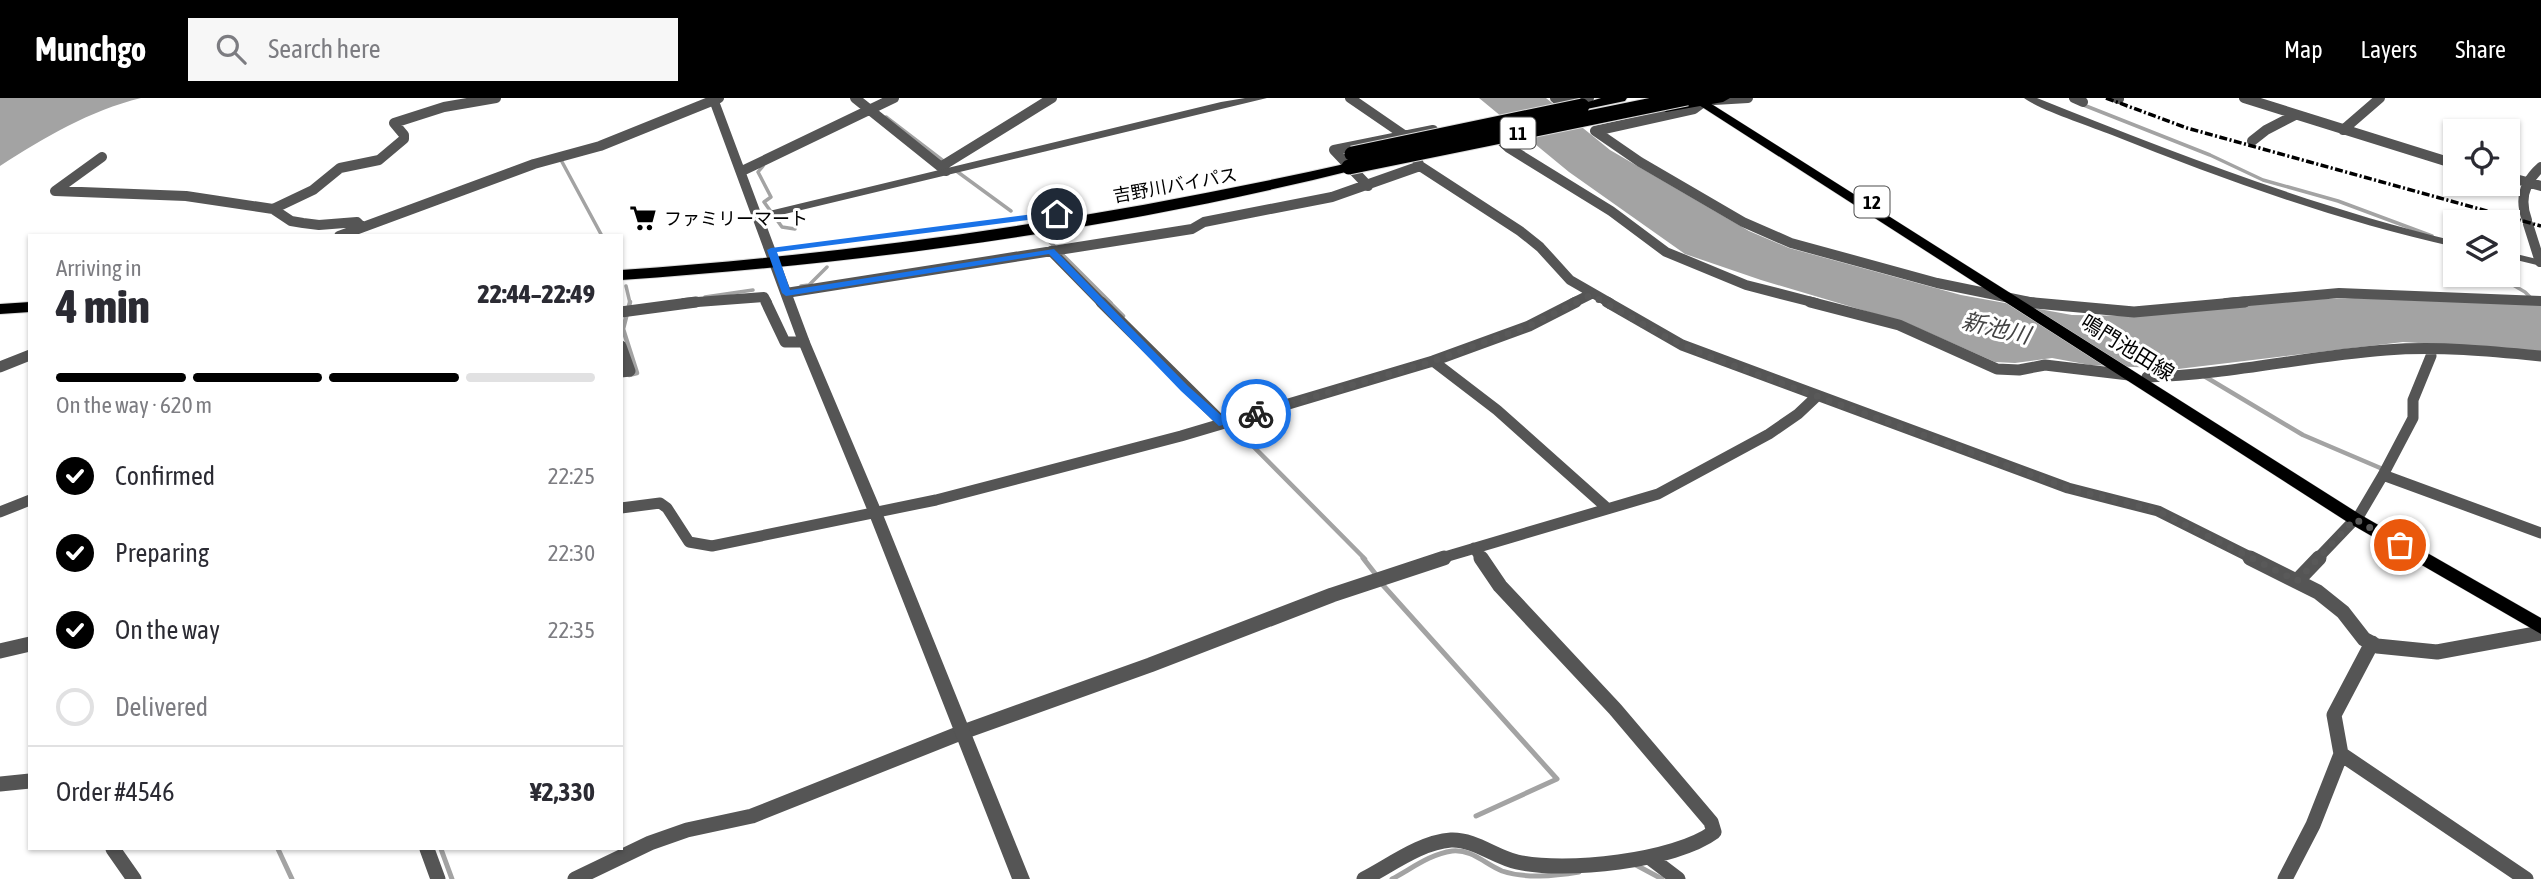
<!DOCTYPE html>
<meta charset="utf-8">
<style>
:root{--surface:#fff;--page:#f7f7f7;--text:#2b2b33;--muted:#7c7c81;--line:#e1e1e2;--accent:#000}
body{margin:0;font-family:"Asap Condensed","Noto Sans JP",sans-serif;background:var(--page);color:var(--text);height:100vh;display:flex;flex-direction:column;font-size:26px;white-space:nowrap}
*{box-sizing:border-box;margin:0}
p{font-size:23px;color:var(--muted)}
.icon{flex:none;width:38px;height:38px;fill:none;stroke:currentColor;stroke-width:2;stroke-linecap:round;stroke-linejoin:round}
.map{position:relative;flex:1;overflow:hidden}
.details{position:absolute;left:28px;top:136px;width:595px;height:616px;display:flex;flex-direction:column;background:var(--surface);border-radius:0px;box-shadow:0 2px 5px #0004}
.details>*{flex:none}
.controls{position:absolute;left:2443px;top:21px;display:grid;gap:14px}
.controls a{display:grid;place-items:center;width:77px;height:77px;border-radius:0px;background:var(--surface);box-shadow:0 2px 5px #0004;font-size:35px}
.pin{position:absolute;display:grid;place-items:center;width:60px;height:60px;color:#fff;margin:-30px;border:4px solid #fff;border-radius:50%;box-shadow:0 2px 7px #0007}
.courier{position:absolute;display:grid;place-items:center;width:70px;height:70px;margin:-35px;border:5px solid #1a73e8;border-radius:50%;background:#fff;color:#222;box-shadow:0 2px 9px #0007}
.overview em{font-style:normal;font-weight:800}
.overview div{display:flex;flex-direction:column-reverse}
.overview{display:flex;align-items:center;justify-content:space-between;height:119px;padding:0 28px}
h1{font-size:46px;font-weight:800;line-height:52px}
.bar{display:grid;grid-template-columns:repeat(4,1fr);gap:10px 7px;align-content:center;height:84px;padding:0 28px}
.bar i{height:9px;border-radius:5px;background:var(--line)}
.bar .current{background:var(--accent)}
.bar p{grid-column:span 4}
.line{display:flex;align-items:center;gap:18px;padding:0 28px;border-top:2px solid var(--line)}
.line div{flex:1}
ol{padding:0 28px;list-style:none}
li{display:flex;align-items:center;gap:21px;height:77px}
li p{margin-inline-start:auto}
li .icon{padding:7px;border-radius:50%;background:var(--accent);color:#fff;stroke-width:4}
li:last-child{color:var(--muted)}
li i{width:38px;height:38px;border:4px solid var(--line);border-radius:50%}
header{display:flex;align-items:center;gap:42px;box-sizing:border-box;height:98px;padding:0 35px;background:var(--accent);color:#fff}
header strong{font-size:33px}
nav{display:flex;gap:38px;margin-inline-start:auto;font-size:24px}
.search{width:490px;height:63px;background:var(--page);display:flex;align-items:center;gap:18px;box-sizing:border-box;padding:0 24px;border-radius:0px;color:var(--muted);font-size:26px}
.map>svg:first-child{display:block}
</style>
<header>
<strong>Munchgo</strong>
<div class="search"><svg class="icon" aria-label="search" viewBox="0 0 24 24"><circle cx="10" cy="10" r="6"/><path d="M15 15l6 6"/></svg>Search here</div>
<nav><a>Map</a><a>Layers</a><a>Share</a></nav>
</header>
<div class="map">
<svg width="2541" height="781" viewBox="0 0 2541 781">
<rect width="100%" height="100%" fill="#fff"/>
<!-- water -->
<path fill="#a3a3a3" d="M 0,0 L 141,0 C 89,13 45,39 0,68 Z
M 1479,0 L 1546,0 L 1610,52 L 1749,133 L 1789,150 L 1961,197 L 2072,217 L 2133,218 L 2294,202 L 2355,200 L 2541,207 L 2541,253 L 2403,244 L 2178,271 L 2090,267 L 2052,260 L 2015,265 L 1995,264 L 1909,226 L 1761,182 L 1685,156 L 1569,74 Z"/>
<g fill="none" stroke-linecap="round" stroke-linejoin="round">
<!-- stream-far2 -->
<path stroke="#a3a3a3" stroke-width="3.5" d="M 2081,6 L 2210,57 L 2263,82 L 2338,103 L 2432,138
M 886,19 L 946,65
M 561,62 L 602,138
M 763,68 L 758,74 L 771,99 L 764,104 L 782,129 L 795,131
M 955,72 L 1011,113
M 1045,139 L 1111,205
M 2443,144 L 2455,152
M 2496,177 L 2525,194 L 2536,205
M 626,188 L 630,205
M 801,188 L 809,187 L 827,169
M 705,199 L 753,192"/>
<!-- stream-far1 -->
<path stroke="#a3a3a3" stroke-width="4.5" d="M 1109,204 L 1123,218
M 2535,204 L 2541,210
M 629,277 L 637,275 L 623,231 L 630,204
M 2204,278 L 2303,337 L 2385,372
M 1230,325 L 1365,461"/>
<!-- stream -->
<path stroke="#a3a3a3" stroke-width="5" d="M 1363,460 L 1377,478
M 1381,485 L 1557,681 L 1476,718
M 278,751 L 292,781
M 441,751 L 452,781
M 1636,767 L 1662,781
M 1392,781 C 1411,771 1430,756 1452,753 C 1472,751 1485,766 1502,773 C 1526,781 1554,778 1579,774"/>
<defs>
<path id="primary" d="M 1688,0 L 1702,0 L 2361,417 L 2541,520 L 2541,536 L 2349,425 Z"/>
<path id="trunk" d="M 1601,0 L 1627,0 L 1625,3 L 1582,12 L 1575,8 Z
M 1701,0 L 1730,0 L 1723,4 L 1666,14 L 1659,10 L 1666,6 Z
M 1349,65 L 1356,69 L 1354,72 C 1114,132 868,165 621,182 L 621,172 C 867,155 1109,119 1349,65 Z
M 30,204 L 30,214 L 0,216 L 0,206 Z"/>
</defs>
<!-- primary casing -->
<use href="#primary" stroke="#dbdbdb" stroke-width="1"/>
<!-- trunk casing -->
<use href="#trunk" stroke="#dbdbdb" stroke-width="2"/>
<!-- minor-far2 -->
<path stroke="#555" stroke-width="10" d="M 855,0 L 946,73
M 1350,0 L 1404,37 L 1420,68 L 1520,133 L 1540,149 L 1570,182 L 1610,205
M 1555,0 L 1561,5 L 1589,0
M 2074,0 L 2083,4
M 2116,0 L 2119,1
M 2244,0 L 2455,66
M 1714,2 L 1748,0
M 1702,5 L 1694,11 L 1595,33 L 1640,64 L 1743,124 L 1791,145 L 1937,185 L 2035,205
M 2343,32 L 2380,0
M 1492,34 L 1509,50 L 1611,113 L 1666,154 L 1746,187 L 1816,205
M 2252,43 L 2266,32 L 2295,17
M 102,59 L 55,93 L 186,98 L 273,111 L 291,123 L 303,125 L 319,127 L 357,124 L 362,129
M 942,68 L 1052,0
M 742,73 L 894,0
M 2508,79 L 2541,88
M 1368,88 L 1334,52 L 1433,32
M 273,111 L 313,92 L 340,70 L 379,62 L 404,41 L 404,37 L 394,25 L 444,9 L 496,0
M 2527,122 C 2519,101 2524,84 2541,69
M 2528,126 L 2540,164
M 339,138 L 534,66 L 600,48 L 719,0
M 1051,153 L 1102,205
M 786,195 L 1192,131 L 1204,124 L 1332,99 L 1420,68
M 684,205 L 764,199 L 767,205
M 1573,205 L 1591,196
M 2226,205 L 2339,195 L 2541,203"/>
<!-- minor-far1 -->
<path stroke="#555" stroke-width="11" d="M 766,204 L 785,244 L 804,244
M 1101,204 L 1223,325
M 1607,204 L 1682,247 L 2068,390 L 2158,413 L 2254,461
M 1810,204 L 1899,227 L 1997,271 L 2019,272 L 2045,267 L 2129,277
M 2024,204 L 2134,214 L 2245,204
M 621,214 L 696,204
M 621,248 L 630,273 L 621,274
M 1433,263 L 1497,312 L 1607,410
M 0,269 L 30,257
M 2147,279 C 2228,277 2306,258 2386,252 C 2438,248 2490,253 2541,258
M 2383,377 L 2541,435
M 621,410 L 660,405 L 667,410 L 689,444 L 712,448 L 936,402 L 1181,338 L 1433,263 L 1529,228 L 1576,204
M 0,414 L 30,402
M 1474,450 L 1482,461
M 1438,461 L 1658,396 L 1769,336 L 1798,316 L 1816,299
M 2317,461 L 2360,416 L 2383,377 L 2413,320 L 2413,302 L 2431,258"/>
<!-- minor -->
<path stroke="#555" stroke-width="15" d="M 2250,460 L 2318,494 L 2343,514 L 2364,541 L 2377,548 L 2437,554 L 2541,535
M 2297,483 L 2319,460
M 0,553 L 30,546
M 2341,656 L 2526,781
M 0,686 L 30,683
M 113,751 L 134,781
M 427,751 L 438,781
M 1649,759 L 1678,781
M 575,781 L 650,745 L 687,732 L 752,718 L 963,634 L 1150,567 L 1332,497 L 1444,460
M 1364,781 C 1391,767 1421,744 1451,742 C 1474,741 1495,759 1517,764 C 1565,775 1675,763 1714,734 L 1711,724 L 1615,611 L 1500,488 L 1481,460
M 2285,781 L 2313,727 L 2341,656 L 2334,617 L 2372,545"/>
<!-- tertiary -->
<path fill="#555" fill-rule="evenodd" d="M 708,0 L 718,0 L 761,115 L 1221,4 L 1245,0 L 1267,0 L 764,121 L 810,244 L 882,414 L 1030,781 L 1012,781 L 868,414 L 798,244 Z
M 2024,0 L 2037,0 C 2174,55 2311,108 2455,143 L 2455,149 C 2338,123 2224,82 2112,37 C 2090,28 2042,13 2024,0 Z
M 2508,154 L 2541,162 L 2541,168 L 2508,160 Z"/>
<!-- primary -->
<use href="#primary" fill="#000" fill-rule="evenodd"/>
<!-- trunk -->
<use href="#trunk" fill="#000" fill-rule="evenodd"/>
<!-- rail -->
<path stroke="#000" stroke-width="3.5" stroke-dasharray="8 2.5 2 2.5" stroke-linecap="butt" d="M 2106,0 L 2187,30 L 2541,128"/>
<defs>
<path id="trunk-bridge" d="M 1352,56 L 1582,8
M 1349,69 L 1687,0"/>
</defs>
<!-- trunk-bridge casing -->
<use href="#trunk-bridge" stroke="#dbdbdb" stroke-width="17" stroke-linecap="butt"/>
<!-- trunk-bridge -->
<use href="#trunk-bridge" stroke="#000" stroke-width="15"/>
</g>
<!-- route -->
<path fill="#1a73e8" d="M 1057,113 L 1062,116 L 1060,118 L 777,154 L 790,192 L 1054,151 L 1188,288 L 1225,321 L 1256,313 L 1261,316 L 1260,318 L 1219,328 L 1181,293 L 1049,156 L 786,198 L 782,195 L 767,152 L 771,150 Z"/>
<g fill="none" stroke-linecap="round" stroke-linejoin="round">
<!-- done -->
<path stroke="#595959" stroke-width="7" stroke-dasharray="0 12.6" d="M 1256,316 L 1433,263 L 1529,228 L 1591,197 L 1664,238 L 1707,258 L 2068,390 L 2158,413 L 2297,483 L 2355,421 L 2400,447"/>
</g>
<!-- icons -->
<defs>
<symbol id="supermarket-bare" viewBox="-9 -9 18 18"><path d="M-6-5.5h2.5l.6 2H6L4.5 2H-2.5L-4.4-4H-6ZM-1.5 3.2a1.3 1.3 0 1 0 .1 0ZM3 3.2a1.3 1.3 0 1 0 .1 0Z" fill="#000" stroke="#fff" stroke-width="2.5" paint-order="stroke"/></symbol>
</defs>
<g fill-rule="evenodd">
<use href="#supermarket-bare" x="624" y="101" width="38" height="38"/>
</g>
<g text-anchor="middle" dominant-baseline="central" stroke-width="6" stroke-linejoin="round" paint-order="stroke">
<!-- far-street labels -->
<g font-size="18" fill="#000" stroke="#fff">
<text transform="translate(1175 87) rotate(-10)">吉野川バイパス</text>
</g>
<!-- far-poi labels -->
<g font-size="18" fill="#000" stroke="#fff" text-anchor="start">
<text x="664" y="120">ファミリーマート</text>
</g>
<!-- shield labels -->
<g fill="#fff" stroke="#4c4c4c" stroke-width="2">
<rect x="1500.5" y="19.5" width="35" height="31" rx="5"/>
<rect x="1854.5" y="88.5" width="35" height="31" rx="5"/>
</g>
<g font-size="19" font-weight="bold" fill="#000">
<text x="1518" y="35">11</text>
<text x="1872" y="104">12</text>
</g>
<!-- street labels -->
<g font-size="21" fill="#000" stroke="#fff">
<text transform="translate(2128 249) rotate(32)">鳴門池田線</text>
</g>
<!-- water labels -->
<g font-size="23" font-style="italic" fill="#444" stroke="#fff">
<text transform="translate(1996 230) rotate(13)">新池川</text>
</g>
</g>
</svg>
<div class="controls">
<a><svg class="icon" aria-label="locate" viewBox="0 0 24 24"><circle cx="12" cy="12" r="6"/><path d="M12 2v4M12 18v4M2 12h4M18 12h4"/></svg></a>
<a><svg class="icon" aria-label="layers" viewBox="0 0 24 24"><path d="M12 4l9 5-9 5-9-5zM3 14l9 5 9-5"/></svg></a>
</div>
<div class="pin" style="left:2400px;top:447px;background:#ea580c"><svg class="icon" aria-label="bag" viewBox="0 0 24 24"><path d="M5 8h14l-1 12H6zM9 8a3 3 0 0 1 6 0"/></svg></div>
<div class="pin" style="left:1057px;top:116px;background:#1f2937"><svg class="icon" aria-label="home" viewBox="0 0 24 24"><path d="M3 11l9-7 9 7M6 9v11h12V9"/></svg></div>
<div class="courier" style="left:1256px;top:316px"><svg class="icon" aria-label="bike" viewBox="0 0 24 24"><circle cx="6" cy="16" r="4"/><circle cx="18" cy="16" r="4"/><path d="M6 16l4-8h5l3 8M10 8l3 8H6M13 5h3"/></svg></div>
<section class="details">
<div class="overview"><div><h1>4 min</h1><p>Arriving in</p></div><em>22:44–22:49</em></div>
<div class="bar"><i class="current"></i><i class="current"></i><i class="current"></i><i></i><p>On the way · 620 m</p></div>
<ol>
<li><svg class="icon" aria-label="check" viewBox="0 0 24 24"><path d="M5 12l5 5 9-10"/></svg>Confirmed<p>22:25</p></li>
<li><svg class="icon" aria-label="check" viewBox="0 0 24 24"><path d="M5 12l5 5 9-10"/></svg>Preparing<p>22:30</p></li>
<li><svg class="icon" aria-label="check" viewBox="0 0 24 24"><path d="M5 12l5 5 9-10"/></svg>On the way<p>22:35</p></li>
<li><i></i>Delivered</li>
</ol>
<div class="line" style="height:91px"><div>Order #4546</div><b>¥2,330</b></div>
</section>
</div>
